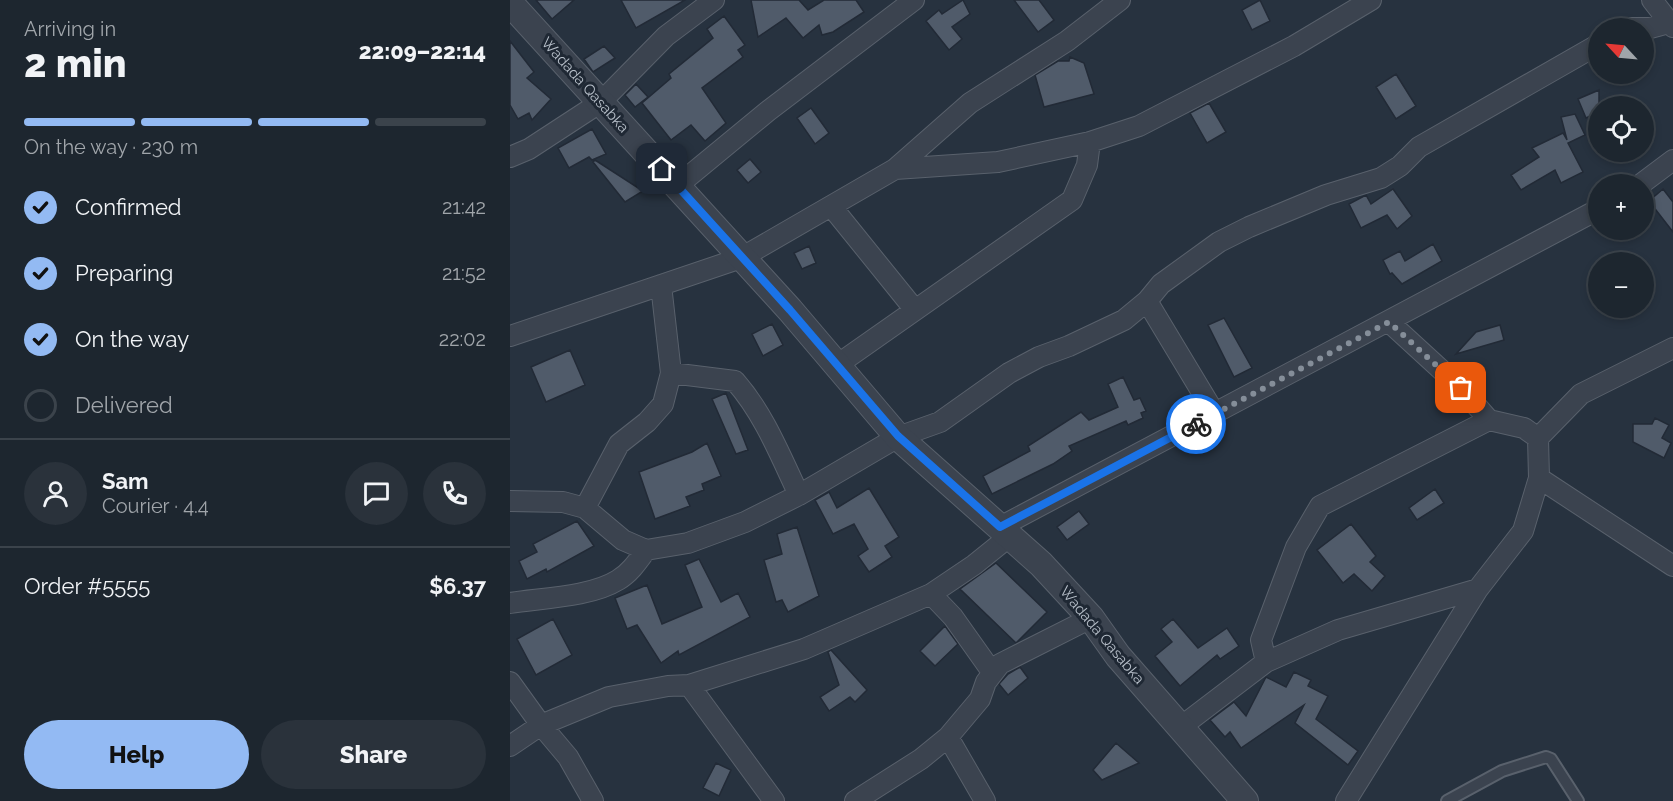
<!DOCTYPE html>
<meta charset="utf-8">
<style>
:root{--surface:#1d262f;--page:#2a323b;--text:#f1f3f6;--muted:#a0a5aa;--line:#3b434b;--accent:#93baf3}
body{margin:0;font-family:Raleway,sans-serif;background:var(--page);color:var(--text);height:100vh;display:flex;flex-direction:column;font-size:22px;white-space:nowrap}
*{box-sizing:border-box;margin:0}
p{font-size:20px;color:var(--muted)}
.icon{flex:none;width:33px;height:33px;fill:none;stroke:currentColor;stroke-width:2;stroke-linecap:round;stroke-linejoin:round}
.map{position:relative;flex:1;overflow:hidden}
.sheet{display:flex;flex-direction:column;background:var(--surface);width:510px}
.sheet>*{flex:none}
.needle{width:39px;rotate:296deg}
.fabs{position:absolute;left:1078px;top:18px;display:grid;gap:12px}
.fabs a{display:grid;place-items:center;width:66px;height:66px;border-radius:50%;background:var(--surface);box-shadow:0 3px 9px #0003,0 0 0 2px var(--line);font-size:30px}
.pin{position:absolute;display:grid;place-items:center;width:51px;height:51px;color:#fff;margin:-26px;border-radius:12px;box-shadow:0 3px 9px #0006}
.courier{position:absolute;display:grid;place-items:center;width:60px;height:60px;margin:-30px;border:4px solid #1a73e8;border-radius:50%;background:#fff;color:#222;box-shadow:0 2px 8px #0007}
.summary em{font-style:normal;font-weight:800}
.summary div{display:flex;flex-direction:column-reverse}
.summary{display:flex;align-items:center;justify-content:space-between;height:102px;padding:0 24px}
h1{font-size:39px;font-weight:800;line-height:45px}
.bar{display:grid;grid-template-columns:repeat(4,1fr);gap:9px 6px;align-content:center;height:72px;padding:0 24px}
.bar i{height:8px;border-radius:4px;background:var(--line)}
.bar .active{background:var(--accent)}
.bar p{grid-column:span 4}
.line{display:flex;align-items:center;gap:15px;padding:0 24px;border-top:2px solid var(--line)}
.line div{flex:1}
.round{display:grid;place-items:center;flex:none;width:63px;height:63px;border-radius:32px;background:var(--page)}
ol{padding:0 24px;list-style:none}
li{display:flex;align-items:center;gap:18px;height:66px}
li p{margin-inline-start:auto}
li .icon{padding:6px;border-radius:50%;background:var(--accent);color:#111;stroke-width:4}
li:last-child{color:var(--muted)}
li i{width:33px;height:33px;border:3px solid var(--line);border-radius:50%}
.button{display:flex;gap:12px;margin-top:auto;padding:12px 24px}
.button a{flex:1;height:69px;border-radius:36px;background:var(--accent);color:#111;font-size:24px;font-weight:800;line-height:69px;text-align:center}
.button a+a{background:var(--page);color:var(--text)}
main{display:flex;flex:1;min-height:0}
.map>svg:first-child{display:block}
</style>
<main>
<section class="sheet">
<div class="summary"><div><h1>2 min</h1><p>Arriving in</p></div><em>22:09–22:14</em></div>
<div class="bar"><i class="active"></i><i class="active"></i><i class="active"></i><i></i><p>On the way · 230 m</p></div>
<ol>
<li><svg class="icon" aria-label="check" viewBox="0 0 24 24"><path d="M5 12l5 5 9-10"/></svg>Confirmed<p>21:42</p></li>
<li><svg class="icon" aria-label="check" viewBox="0 0 24 24"><path d="M5 12l5 5 9-10"/></svg>Preparing<p>21:52</p></li>
<li><svg class="icon" aria-label="check" viewBox="0 0 24 24"><path d="M5 12l5 5 9-10"/></svg>On the way<p>22:02</p></li>
<li><i></i>Delivered</li>
</ol>
<div class="line" style="height:108px"><a class="round"><svg class="icon" aria-label="person" viewBox="0 0 24 24"><circle cx="12" cy="8" r="4"/><path d="M4 21q1-7 8-7t8 7"/></svg></a><div><b>Sam</b><p>Courier · 4.4</p></div><a class="round"><svg class="icon" aria-label="chat" viewBox="0 0 24 24"><path d="M4 5h16v11H9l-5 4z"/></svg></a><a class="round"><svg class="icon" aria-label="phone" viewBox="0 0 24 24"><path d="M5 4h4l2 5-3 2q2 4 5 5l2-3 5 2v4C11 20 4 13 5 4z"/></svg></a></div>
<div class="line" style="height:78px"><div>Order #5555</div><b>$6.37</b></div>
<div class="button"><a>Help</a><a>Share</a></div>
</section>
<div class="map">
<svg width="1163" height="801" viewBox="0 0 1163 801">
<rect width="100%" height="100%" fill="#27323f"/>
<!-- building -->
<path fill="#505b6a" stroke="#222a36" stroke-width="1.5" d="M 26,0 L 64,0 L 42,19 Z
M 111,0 L 175,0 L 126,28 Z
M 241,0 L 289,0 L 298,10 L 314,0 L 346,0 L 354,12 L 323,32 L 312,35 L 309,25 L 293,38 L 276,18 L 248,37 Z
M 453,0 L 460,14 L 442,27 L 452,39 L 439,50 L 416,21 L 429,10 L 432,14 Z
M 504,0 L 529,0 L 544,20 L 528,32 Z
M 750,0 L 760,21 L 742,30 L 732,10 Z
M 214,16 L 235,45 L 228,50 L 233,57 L 192,88 L 216,123 L 195,141 L 181,125 L 161,140 L 132,103 L 161,78 L 159,74 L 203,38 L 197,29 Z
M 0,41 L 24,72 L 17,78 L 41,99 L 22,120 L 19,113 L 8,119 L 0,105 Z
M 94,46 L 105,58 L 83,72 L 74,59 Z
M 560,57 L 574,63 L 584,94 L 534,107 L 525,75 L 548,61 L 559,61 Z
M 886,74 L 906,106 L 886,119 L 866,87 Z
M 126,84 L 138,97 L 125,107 L 115,95 Z
M 1089,90 L 1089,112 L 1076,118 L 1068,99 Z
M 699,103 L 716,132 L 697,143 L 680,113 Z
M 301,108 L 319,133 L 305,144 L 287,118 Z
M 1065,114 L 1075,135 L 1058,143 L 1073,172 L 1051,183 L 1045,170 L 1011,190 L 1001,175 L 1029,157 L 1022,148 L 1053,133 L 1057,140 L 1051,117 Z
M 82,129 L 96,154 L 82,160 L 79,157 L 59,168 L 48,148 Z
M 240,159 L 251,172 L 238,183 L 227,170 Z
M 85,160 L 133,191 L 115,202 L 83,162 Z
M 883,189 L 902,216 L 887,229 L 877,215 L 851,228 L 839,204 L 856,195 L 861,204 Z
M 1153,189 L 1163,202 L 1163,232 L 1139,201 Z
M 923,244 L 932,261 L 892,284 L 882,273 L 880,274 L 873,260 L 890,251 L 895,261 Z
M 299,246 L 306,263 L 292,269 L 284,253 Z
M 714,318 L 742,368 L 724,377 L 698,325 Z
M 262,324 L 273,345 L 253,356 L 242,334 Z
M 990,325 L 994,340 L 946,354 L 966,332 Z
M 60,350 L 75,385 L 36,402 L 21,367 Z
M 613,377 L 624,400 L 630,398 L 636,411 L 631,413 L 633,418 L 618,425 L 616,421 L 559,446 L 562,451 L 543,464 L 482,494 L 473,476 L 520,451 L 518,446 L 571,412 L 579,420 L 608,407 L 598,384 Z
M 216,393 L 238,450 L 226,454 L 202,399 Z
M 1145,418 L 1159,425 L 1152,438 L 1161,443 L 1154,458 L 1123,442 L 1123,424 L 1142,424 Z
M 197,443 L 211,476 L 192,484 L 194,490 L 176,497 L 180,506 L 145,519 L 129,472 L 182,452 Z
M 359,488 L 389,537 L 375,546 L 382,557 L 359,572 L 348,556 L 358,549 L 344,524 L 323,534 L 305,500 L 319,492 L 327,508 Z
M 925,489 L 934,503 L 907,520 L 899,508 Z
M 569,511 L 579,524 L 557,540 L 547,527 Z
M 67,521 L 84,546 L 37,572 L 36,569 L 17,579 L 9,561 L 27,552 L 23,544 Z
M 841,524 L 866,556 L 860,562 L 875,576 L 862,591 L 844,574 L 833,583 L 807,550 Z
M 287,527 L 309,596 L 278,612 L 272,600 L 266,602 L 254,560 L 272,554 L 267,534 Z
M 189,559 L 211,602 L 228,593 L 240,617 L 169,655 L 168,651 L 151,663 L 127,625 L 117,629 L 105,598 L 137,585 L 152,624 L 192,607 L 175,565 Z
M 486,563 L 537,612 L 506,643 L 450,589 Z
M 43,619 L 62,655 L 26,675 L 7,639 Z
M 663,619 L 688,648 L 717,628 L 729,646 L 710,659 L 707,655 L 670,686 L 645,656 L 662,642 L 651,629 Z
M 435,626 L 448,644 L 425,666 L 410,651 Z
M 321,650 L 357,690 L 345,702 L 340,697 L 319,711 L 310,697 L 329,685 L 318,652 Z
M 510,667 L 518,678 L 498,695 L 489,684 L 498,674 Z
M 784,672 L 801,680 L 798,686 L 818,696 L 806,719 L 848,751 L 838,765 L 785,723 L 794,705 L 731,748 L 720,732 L 715,737 L 700,720 L 724,702 L 736,716 L 756,677 L 776,687 Z
M 606,743 L 629,763 L 592,780 L 583,770 Z
M 206,763 L 221,770 L 209,796 L 193,788 Z"/>
<g fill="none" stroke-linecap="round" stroke-linejoin="round">
<defs>
<path id="service" d="M 937,801 L 992,771 L 1036,757 L 1041,759 L 1068,801"/>
<path id="minor" d="M 1142,0 L 1163,27
M 1117,28 L 1140,28 L 1163,22
M 0,157 L 19,149 L 91,102 L 156,36 L 204,0
M 385,169 L 488,162 L 580,142 L 629,126 L 784,46 L 861,0
M 1131,184 L 1163,160
M 167,186 L 258,111 L 404,0
M 321,206 L 405,310
M 637,301 L 705,414
M 879,322 L 951,388 L 979,420 L 1014,428 L 1028,438 L 1071,394 L 1163,348
M 0,336 L 231,258 L 385,169 L 460,103 L 557,41 L 610,0
M 327,365 L 562,200 L 577,165 L 580,142
M 161,373 L 225,381 C 254,414 270,455 289,495
M 1029,478 L 1163,566
M 0,501 L 53,502 L 75,508 L 113,540 L 136,550 L 178,543 L 235,522 L 289,495 L 388,437 L 430,422 L 499,373 L 529,357 L 559,346 L 614,320 L 637,301 L 651,284 L 709,242 L 739,227 L 816,195 L 871,178 L 890,166 L 909,147 L 1089,44
M 75,508 L 109,444 L 137,422 L 153,404 L 161,373 L 151,285
M 490,527 L 1089,209
M 421,594 L 443,617 L 482,672
M 0,603 C 32,598 81,597 108,580 C 120,573 128,561 136,550
M 756,662 L 751,640 L 786,547 L 810,506 L 979,420
M 0,682 L 31,725 L 99,697 L 158,686 L 179,685 L 294,649 L 421,594 L 464,565 L 500,536
M 179,685 L 264,801
M 672,726 L 756,662 L 828,630 L 968,589
M 438,737 L 475,801
M 0,746 L 31,725 L 58,757 L 83,801
M 345,801 L 411,759 L 438,737 L 470,699 L 476,682 L 490,664 L 581,618
M 836,801 L 968,589 L 1013,531 L 1029,478 L 1028,438"/>
<path id="tertiary" d="M 0,3 L 280,310 L 388,437 L 531,564 L 581,618 L 608,656 L 735,801"/>
</defs>
<!-- service casing -->
<use href="#service" stroke="#59616c" stroke-width="14"/>
<!-- minor casing -->
<use href="#minor" stroke="#59616c" stroke-width="22"/>
<!-- tertiary casing -->
<use href="#tertiary" stroke="#59616c" stroke-width="28"/>
<!-- service -->
<use href="#service" stroke="#3b434f" stroke-width="10"/>
<!-- minor -->
<use href="#minor" stroke="#3b434f" stroke-width="20"/>
<!-- tertiary -->
<use href="#tertiary" stroke="#3b434f" stroke-width="26"/>
</g>
<g fill="none" stroke-linecap="round" stroke-linejoin="round">
<!-- done -->
<path stroke="#858e99" stroke-width="6" stroke-dasharray="0 10.8" d="M 686,424 L 879,322 L 951,388"/>
<!-- route -->
<path stroke="#1a73e8" stroke-width="8" d="M 152,169 L 280,310 L 388,436 L 490,527 L 686,424"/>
</g>
<g text-anchor="middle" dominant-baseline="central" stroke-width="6" stroke-linejoin="round" paint-order="stroke">
<!-- street labels -->
<g font-size="15" fill="#b7bfc9" stroke="#1f2834">
<text transform="translate(75 85) rotate(48)">Wadada Qasabka</text>
<text transform="translate(592 635) rotate(50)">Wadada Qasabka</text>
</g>
</g>
</svg>
<div class="fabs">
<a><svg class="needle" viewBox="-14 -14 28 28"><path d="M0-13l5 13h-10z" fill="#e53935"/><path d="M0 13l5-13h-10z" fill="#a0a5aa"/></svg></a>
<a><svg class="icon" aria-label="locate" viewBox="0 0 24 24"><circle cx="12" cy="12" r="6"/><path d="M12 2v4M12 18v4M2 12h4M18 12h4"/></svg></a>
<a>+</a>
<a>−</a>
</div>
<div class="pin" style="left:951px;top:388px;background:#ea580c"><svg class="icon" aria-label="bag" viewBox="0 0 24 24"><path d="M5 8h14l-1 12H6zM9 8a3 3 0 0 1 6 0"/></svg></div>
<div class="pin" style="left:152px;top:169px;background:#1f2937"><svg class="icon" aria-label="home" viewBox="0 0 24 24"><path d="M3 11l9-7 9 7M6 9v11h12V9"/></svg></div>
<div class="courier" style="left:686px;top:424px"><svg class="icon" aria-label="bike" viewBox="0 0 24 24"><circle cx="6" cy="16" r="4"/><circle cx="18" cy="16" r="4"/><path d="M6 16l4-8h5l3 8M10 8l3 8H6M13 5h3"/></svg></div>
</div>
</main>
